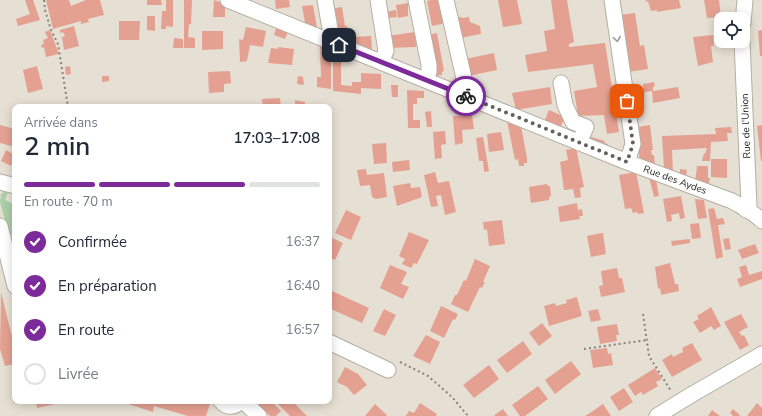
<!DOCTYPE html>
<html lang="fr">
<meta charset="utf-8">
<style>
:root{--surface:#fff;--page:#f6f6f7;--text:#1f2937;--muted:#747a83;--line:#e0e1e3;--accent:#7d2b9a}
body{margin:0;font-family:"Nunito Sans",sans-serif;background:var(--page);color:var(--text);height:100vh;display:flex;flex-direction:column;font-size:15px;white-space:nowrap}
*{box-sizing:border-box;margin:0}
p{font-size:13px;color:var(--muted)}
.icon{flex:none;width:22px;height:22px;fill:none;stroke:currentColor;stroke-width:2;stroke-linecap:round;stroke-linejoin:round}
.map{position:relative;flex:1;overflow:hidden}
.panel{position:absolute;left:12px;top:104px;width:320px;height:300px;display:flex;flex-direction:column;background:var(--surface);border-radius:8px;box-shadow:0 2px 10px #0003}
.panel>*{flex:none}
.controls{position:absolute;left:714px;top:12px;display:grid;gap:8px}
.controls a{display:grid;place-items:center;width:36px;height:36px;border-radius:8px;background:var(--surface);box-shadow:0 2px 10px #0003;font-size:20px}
.pin{position:absolute;display:grid;place-items:center;width:34px;height:34px;color:#fff;margin:-17px;border-radius:8px;box-shadow:0 2px 6px #0006}
.courier{position:absolute;display:grid;place-items:center;width:40px;height:40px;margin:-20px;border:3px solid #7d2b9a;border-radius:50%;background:#fff;color:#222;box-shadow:0 1px 5px #0007}
.headline em{font-style:normal;font-weight:600}
.headline div{display:flex;flex-direction:column-reverse}
.headline{display:flex;align-items:center;justify-content:space-between;height:68px;padding:0 12px}
h1{font-size:26px;font-weight:600;line-height:30px}
.bar{display:grid;grid-template-columns:repeat(4,1fr);gap:6px 4px;align-content:center;height:48px;padding:0 12px}
.bar i{height:5px;border-radius:3px;background:var(--line)}
.bar .active{background:var(--accent)}
.bar p{grid-column:span 4}
ol{padding:0 12px;list-style:none}
li{display:flex;align-items:center;gap:12px;height:44px}
li p{margin-inline-start:auto}
li .icon{padding:4px;border-radius:50%;background:var(--accent);color:#fff;stroke-width:4}
li:last-child{color:var(--muted)}
li i{width:22px;height:22px;border:2px solid var(--line);border-radius:50%}
.map>svg:first-child{display:block}
</style>
<div class="map">
<svg width="762" height="416" viewBox="0 0 762 416">
<rect width="100%" height="100%" fill="#e6dfd3"/>
<!-- green -->
<path fill="#abcfa6" d="M 9,189 L 5,200 L 15,205 L 15,230 L 10,238 L 0,202 L 1,194 Z"/>
<!-- building -->
<path fill="#e4a192" d="M 25,0 L 33,0 L 40,20 L 18,26 L 16,19 L 30,14 Z
M 46,0 L 69,0 L 71,6 L 86,0 L 100,0 L 104,15 L 88,19 L 89,22 L 81,24 L 81,21 L 53,29 Z
M 147,0 L 161,0 L 162,5 L 147,5 Z
M 166,0 L 173,0 L 173,27 L 166,26 L 166,29 L 161,29 L 162,11 L 166,11 Z
M 184,0 L 192,0 L 191,24 L 189,24 L 188,37 L 195,38 L 195,48 L 184,48 Z
M 214,0 L 225,4 L 225,17 L 213,17 Z
M 275,0 L 289,0 L 290,7 L 276,9 Z
M 431,0 L 441,0 L 446,23 L 432,26 L 427,1 Z
M 498,0 L 517,0 L 522,24 L 503,27 Z
M 551,0 L 567,0 L 574,42 L 569,44 L 569,47 L 605,43 L 619,132 L 607,134 L 604,115 L 578,116 L 574,91 L 597,87 L 593,64 L 528,72 L 525,55 L 547,51 L 544,31 L 555,29 Z
M 646,0 L 679,0 L 681,8 L 657,12 L 657,10 L 651,11 L 648,1 L 646,2 Z
M 704,0 L 719,0 L 721,17 L 707,18 Z
M 408,3 L 408,16 L 398,18 L 396,5 Z
M 313,5 L 317,28 L 305,23 L 302,6 Z
M 342,7 L 345,26 L 347,26 L 350,41 L 335,35 L 331,9 Z
M 396,10 L 397,17 L 386,18 L 385,12 Z
M 635,13 L 640,46 L 644,45 L 648,69 L 627,72 L 619,15 Z
M 147,16 L 155,16 L 155,31 L 147,30 Z
M 460,17 L 463,18 L 469,17 L 470,22 L 480,26 L 481,34 L 460,38 L 456,18 Z
M 119,21 L 140,21 L 139,40 L 119,40 Z
M 74,26 L 79,46 L 64,50 L 62,37 L 65,36 L 63,32 L 60,33 L 60,30 Z
M 277,26 L 289,30 L 285,39 L 274,35 Z
M 246,27 L 266,31 L 263,47 L 250,45 L 247,61 L 240,62 L 239,39 L 243,40 Z
M 50,30 L 59,54 L 46,57 L 44,47 L 42,48 L 41,45 L 44,44 L 43,40 L 48,38 L 45,32 Z
M 762,30 L 762,56 L 760,56 L 758,31 Z
M 202,31 L 223,31 L 223,49 L 202,50 Z
M 415,32 L 416,47 L 388,48 L 387,36 Z
M 437,33 L 444,71 L 442,72 L 442,75 L 435,76 L 428,35 Z
M 713,35 L 714,46 L 711,46 L 713,62 L 698,66 L 693,37 Z
M 371,36 L 372,50 L 355,43 L 354,37 Z
M 174,38 L 183,39 L 183,48 L 173,48 Z
M 320,43 L 331,48 L 331,89 L 317,87 L 317,77 L 321,77 Z
M 278,47 L 294,49 L 292,65 L 268,63 L 271,48 L 278,49 Z
M 494,53 L 497,70 L 468,76 L 465,59 Z
M 333,54 L 341,54 L 341,85 L 352,86 L 352,82 L 361,82 L 361,73 L 381,74 L 381,89 L 361,88 L 361,94 L 333,91 Z
M 37,66 L 43,89 L 28,93 L 23,70 Z
M 70,66 L 71,74 L 66,75 L 65,67 Z
M 230,71 L 231,83 L 224,84 L 224,92 L 209,93 L 208,72 Z
M 102,76 L 109,76 L 109,81 L 102,82 Z
M 298,76 L 303,77 L 304,85 L 297,84 Z
M 654,82 L 655,86 L 653,87 L 653,91 L 678,87 L 680,98 L 653,103 L 652,91 L 644,92 L 643,84 Z
M 391,85 L 398,85 L 398,97 L 392,97 Z
M 550,87 L 552,104 L 516,110 L 512,93 Z
M 407,90 L 424,91 L 424,98 L 417,98 L 417,104 L 413,104 L 413,120 L 420,120 L 420,128 L 408,128 Z
M 280,98 L 281,107 L 263,107 L 262,99 Z
M 295,100 L 305,102 L 305,107 L 295,106 Z
M 549,110 L 565,117 L 560,128 L 544,122 Z
M 431,111 L 432,127 L 427,127 L 425,112 Z
M 472,115 L 474,129 L 462,130 L 463,143 L 455,145 L 453,116 Z
M 507,121 L 521,126 L 527,158 L 527,163 L 524,163 L 524,166 L 519,166 L 518,159 L 515,160 Z
M 0,125 L 15,129 L 15,147 L 0,143 Z
M 650,125 L 653,150 L 651,150 L 652,155 L 654,155 L 655,166 L 640,161 L 636,127 Z
M 762,125 L 762,161 L 761,161 L 757,126 Z
M 731,127 L 732,133 L 727,133 L 728,141 L 711,142 L 710,161 L 702,161 L 704,153 L 705,154 L 707,148 L 672,150 L 673,173 L 664,169 L 662,136 L 716,134 L 715,128 Z
M 445,131 L 446,144 L 441,145 L 442,158 L 435,159 L 433,132 Z
M 501,132 L 504,150 L 489,152 L 487,134 Z
M 483,137 L 489,171 L 484,172 L 483,161 L 479,161 L 476,138 Z
M 591,137 L 605,141 L 604,143 L 608,144 L 607,147 L 590,140 Z
M 386,143 L 387,163 L 374,164 L 372,144 Z
M 576,148 L 584,187 L 580,188 L 581,197 L 575,198 L 573,189 L 564,190 L 560,162 L 568,160 L 566,150 Z
M 6,150 L 15,155 L 11,166 L 1,161 Z
M 711,159 L 727,159 L 727,178 L 711,177 Z
M 409,160 L 410,170 L 393,172 L 392,162 Z
M 697,166 L 708,166 L 708,178 L 710,178 L 708,188 L 695,183 Z
M 366,169 L 367,175 L 384,173 L 387,197 L 376,199 L 372,197 L 370,185 L 360,186 L 357,170 Z
M 680,169 L 687,170 L 686,177 L 680,176 Z
M 435,172 L 438,183 L 449,181 L 456,212 L 445,215 L 441,195 L 436,196 L 438,206 L 431,207 L 424,175 Z
M 636,172 L 644,213 L 638,214 L 637,212 L 633,213 L 631,208 L 625,209 L 619,175 Z
M 649,177 L 656,180 L 659,196 L 654,197 Z
M 410,183 L 411,188 L 420,187 L 422,197 L 397,206 L 393,186 Z
M 547,184 L 548,186 L 550,186 L 551,196 L 549,197 L 549,200 L 531,203 L 529,187 Z
M 681,196 L 685,218 L 680,219 L 679,213 L 671,215 L 672,221 L 667,222 L 663,199 Z
M 695,199 L 704,200 L 707,218 L 698,219 Z
M 577,203 L 578,210 L 582,209 L 583,216 L 579,216 L 580,219 L 560,222 L 558,207 Z
M 714,208 L 717,219 L 723,218 L 725,224 L 718,225 L 723,257 L 716,259 L 708,209 Z
M 346,210 L 361,217 L 351,240 L 335,233 Z
M 502,220 L 505,244 L 489,246 L 487,229 L 484,230 L 483,222 Z
M 699,223 L 701,238 L 692,239 L 690,224 Z
M 409,232 L 429,240 L 417,264 L 414,263 L 411,268 L 402,264 L 405,259 L 399,256 Z
M 601,233 L 603,233 L 606,254 L 591,257 L 587,236 Z
M 330,237 L 343,243 L 335,260 L 329,257 Z
M 729,238 L 731,249 L 725,250 L 723,239 Z
M 690,239 L 690,243 L 672,246 L 671,241 Z
M 755,244 L 759,253 L 742,259 L 738,250 Z
M 475,259 L 490,266 L 483,282 L 485,282 L 482,288 L 480,287 L 468,312 L 451,304 L 455,295 L 457,295 L 464,280 L 466,281 Z
M 670,263 L 675,284 L 678,284 L 679,291 L 661,295 L 660,288 L 658,289 L 655,267 Z
M 390,265 L 407,272 L 401,284 L 409,287 L 403,299 L 380,288 Z
M 746,265 L 749,275 L 762,271 L 762,279 L 740,287 L 737,279 L 742,277 L 739,267 Z
M 617,268 L 619,278 L 622,278 L 625,292 L 601,297 L 599,286 L 603,285 L 601,271 Z
M 332,291 L 369,308 L 362,323 L 329,308 L 329,297 Z
M 1,292 L 14,345 L 12,346 L 15,359 L 15,364 L 5,366 L 0,349 Z
M 577,297 L 582,316 L 549,326 L 544,306 L 555,303 L 556,306 L 567,303 L 566,300 Z
M 441,306 L 458,314 L 455,320 L 453,319 L 444,338 L 430,331 Z
M 711,307 L 721,326 L 714,330 L 711,326 L 700,333 L 693,322 L 699,319 L 697,316 Z
M 384,309 L 396,315 L 385,336 L 373,331 Z
M 598,309 L 601,320 L 591,322 L 588,311 Z
M 741,314 L 748,327 L 739,332 L 742,336 L 744,335 L 749,345 L 740,350 L 724,322 Z
M 542,323 L 552,336 L 539,346 L 529,333 Z
M 617,324 L 619,335 L 616,335 L 617,341 L 600,344 L 597,327 Z
M 426,335 L 440,342 L 430,364 L 413,356 Z
M 523,341 L 532,354 L 507,373 L 497,360 Z
M 692,343 L 702,360 L 672,377 L 662,360 L 672,354 L 673,357 L 683,352 L 682,348 Z
M 607,348 L 608,354 L 611,353 L 613,365 L 593,368 L 590,350 Z
M 571,361 L 581,374 L 555,394 L 545,380 Z
M 489,365 L 499,379 L 474,398 L 463,385 Z
M 345,367 L 358,374 L 367,385 L 354,395 L 347,387 L 337,382 Z
M 655,368 L 662,379 L 656,382 L 658,386 L 643,395 L 641,392 L 635,396 L 628,385 Z
M 538,386 L 548,399 L 525,416 L 520,416 L 512,405 Z
M 624,388 L 633,402 L 619,411 L 610,397 Z
M 36,401 L 64,401 L 64,402 L 37,408 Z
M 119,401 L 199,401 L 210,404 L 206,416 L 188,416 L 154,406 L 153,412 Z
M 258,401 L 271,401 L 281,411 L 276,416 L 270,416 L 256,403 Z
M 275,401 L 292,401 L 307,416 L 290,416 Z
M 420,403 L 437,414 L 436,416 L 406,416 L 409,411 L 414,413 Z
M 757,403 L 762,408 L 762,416 L 747,416 Z
M 375,404 L 387,415 L 386,416 L 365,416 Z
M 603,404 L 611,416 L 585,416 L 590,413 Z
M 503,409 L 508,416 L 494,416 L 496,414 Z
M 733,409 L 740,415 L 739,416 L 733,416 L 730,413 Z
M 712,410 L 720,416 L 708,416 Z"/>
<g fill="none" stroke-linecap="round" stroke-linejoin="round">
<defs>
<path id="minor" d="M 228,0 L 627,162 L 732,201 C 742,207 755,213 762,221
M 325,0 L 331,34 L 327,40
M 378,0 L 386,51 L 381,62
M 416,0 L 429,65 L 429,72 L 425,80
M 446,0 L 466,87 L 463,95
M 612,0 L 633,144 L 627,162
M 743,23 L 745,0
M 742,41 L 749,206 L 746,210
M 561,83 L 565,105 L 573,122 L 586,127 L 579,143
M 0,182 L 15,186
M 0,226 L 15,286
M 329,342 L 388,370
M 221,401 C 227,408 235,408 240,401
M 243,401 L 259,416
M 657,416 L 691,395 L 762,354"/>
</defs>
<!-- minor casing -->
<use href="#minor" stroke="#b5aea3" stroke-width="17"/>
<!-- path -->
<path stroke="#87827a" stroke-width="2" stroke-dasharray="2 3" stroke-linecap="butt" d="M 44,0 L 45,10 L 51,30 L 58,44 L 68,107
M 643,314 L 649,356 L 671,391
M 584,349 L 647,340
M 400,362 L 428,376 L 452,397 L 468,416"/>
<!-- minor -->
<use href="#minor" stroke="#fff" stroke-width="15"/>
</g>
<!-- one-way arrows -->
<defs><path id="oneway-chevron" d="M-2-3.5L2.5 0L-2 3.5" fill="none" stroke-width="1.6" stroke-linecap="round" stroke-linejoin="round"/></defs>
<use stroke="#9a9997" href="#oneway-chevron" transform="translate(617 39) rotate(82)"/>
<g fill="none" stroke-linecap="round" stroke-linejoin="round">
<!-- done -->
<path stroke="#656059" stroke-width="4" stroke-dasharray="0 7.2" d="M 466,96 L 627,162 L 633,144 L 627,101"/>
<!-- route -->
<path stroke="#7d2b9a" stroke-width="5" d="M 339,45 L 466,96"/>
</g>
<g text-anchor="middle" dominant-baseline="central" stroke-width="3" stroke-linejoin="round" paint-order="stroke">
<!-- street labels -->
<g font-size="10" fill="#1f1c18" stroke="#fff">
<text transform="translate(746 126) rotate(-92)">Rue de l'Union</text>
<text transform="translate(675 180) rotate(20)">Rue des Aydes</text>
</g>
</g>
</svg>
<div class="controls">
<a><svg class="icon" aria-label="locate" viewBox="0 0 24 24"><circle cx="12" cy="12" r="6"/><path d="M12 2v4M12 18v4M2 12h4M18 12h4"/></svg></a>
</div>
<div class="pin" style="left:627px;top:101px;background:#ea580c"><svg class="icon" aria-label="bag" viewBox="0 0 24 24"><path d="M5 8h14l-1 12H6zM9 8a3 3 0 0 1 6 0"/></svg></div>
<div class="pin" style="left:339px;top:45px;background:#1f2937"><svg class="icon" aria-label="home" viewBox="0 0 24 24"><path d="M3 11l9-7 9 7M6 9v11h12V9"/></svg></div>
<div class="courier" style="left:466px;top:96px"><svg class="icon" aria-label="bike" viewBox="0 0 24 24"><circle cx="6" cy="16" r="4"/><circle cx="18" cy="16" r="4"/><path d="M6 16l4-8h5l3 8M10 8l3 8H6M13 5h3"/></svg></div>
<section class="panel">
<div class="headline"><div><h1>2 min</h1><p>Arrivée dans</p></div><em>17:03–17:08</em></div>
<div class="bar"><i class="active"></i><i class="active"></i><i class="active"></i><i></i><p>En route · 70 m</p></div>
<ol>
<li><svg class="icon" aria-label="check" viewBox="0 0 24 24"><path d="M5 12l5 5 9-10"/></svg>Confirmée<p>16:37</p></li>
<li><svg class="icon" aria-label="check" viewBox="0 0 24 24"><path d="M5 12l5 5 9-10"/></svg>En préparation<p>16:40</p></li>
<li><svg class="icon" aria-label="check" viewBox="0 0 24 24"><path d="M5 12l5 5 9-10"/></svg>En route<p>16:57</p></li>
<li><i></i>Livrée</li>
</ol>
</section>
</div>
